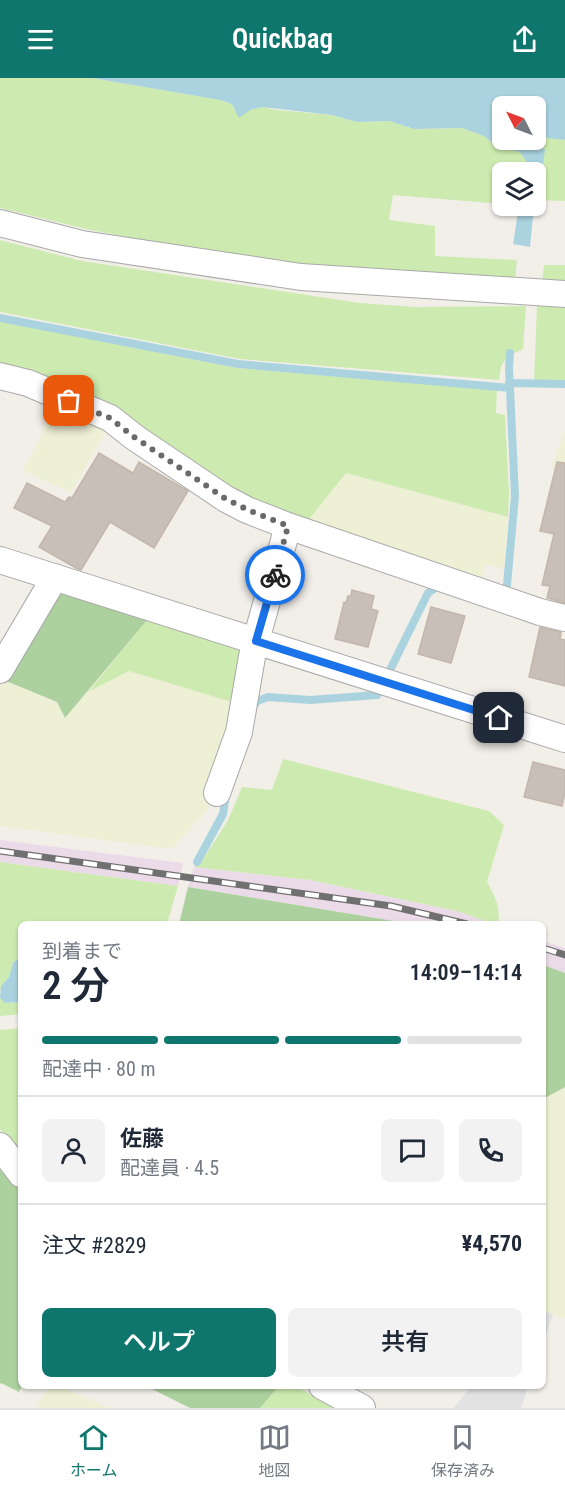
<!DOCTYPE html>
<html lang="ja">
<meta charset="utf-8">
<style>
:root{--surface:#fff;--page:#f2f2f3;--text:#1f2937;--muted:#747a83;--line:#e0e1e3;--accent:#0f766e}
body{margin:0;font-family:"Roboto Condensed","Noto Sans JP",sans-serif;background:var(--page);color:var(--text);height:100vh;display:flex;flex-direction:column;font-size:22px;white-space:nowrap}
*{box-sizing:border-box;margin:0}
p{font-size:20px;color:var(--muted)}
.icon{flex:none;width:33px;height:33px;fill:none;stroke:currentColor;stroke-width:2;stroke-linecap:round;stroke-linejoin:round}
.map{position:relative;flex:1;overflow:hidden}
.drawer{position:absolute;left:18px;top:843px;width:528px;height:468px;display:flex;flex-direction:column;background:var(--surface);border-radius:9px;box-shadow:0 2px 4px #0004}
.drawer>*{flex:none}
.needle{width:39px;rotate:312deg}
.tools{position:absolute;left:492px;top:18px;display:grid;gap:12px}
.tools a{display:grid;place-items:center;width:54px;height:54px;border-radius:9px;background:var(--surface);box-shadow:0 2px 4px #0004;font-size:30px}
.pin{position:absolute;display:grid;place-items:center;width:51px;height:51px;color:#fff;margin:-26px;border-radius:12px;box-shadow:0 3px 9px #0006}
.courier{position:absolute;display:grid;place-items:center;width:60px;height:60px;margin:-30px;border:4px solid #1a73e8;border-radius:50%;background:#fff;color:#222;box-shadow:0 2px 8px #0007}
.head em{font-style:normal;font-weight:600}
.head div{display:flex;flex-direction:column-reverse}
.head{display:flex;align-items:center;justify-content:space-between;height:102px;padding:0 24px}
h1{font-size:39px;font-weight:600;line-height:45px}
.bar{display:grid;grid-template-columns:repeat(4,1fr);gap:9px 6px;align-content:center;height:72px;padding:0 24px}
.bar i{height:8px;border-radius:4px;background:var(--line)}
.bar .on{background:var(--accent)}
.bar p{grid-column:span 4}
.line{display:flex;align-items:center;gap:15px;padding:0 24px;border-top:2px solid var(--line)}
.line div{flex:1}
.round{display:grid;place-items:center;flex:none;width:63px;height:63px;border-radius:9px;background:var(--page)}
.primary-button{display:flex;gap:12px;margin-top:auto;padding:12px 24px}
.primary-button a{flex:1;height:69px;border-radius:9px;background:var(--accent);color:#fff;font-size:24px;font-weight:600;line-height:69px;text-align:center}
.primary-button a+a{background:var(--page);color:var(--text)}
header{display:flex;justify-content:space-between;align-items:center;height:78px;padding:0 24px;background:var(--accent);color:#fff;font-size:27px;font-weight:600}
.tab-bar{display:flex;justify-content:space-around;align-items:center;height:84px;border-top:2px solid var(--line);background:var(--surface);font-size:16px;color:var(--muted)}
.tab-bar a{display:grid;justify-items:center;gap:3px}
.tab-bar .on{color:var(--accent)}
.map>svg:first-child{display:block}
</style>
<header><svg class="icon" aria-label="menu" viewBox="0 0 24 24"><path d="M4 6h16M4 12h16M4 18h16"/></svg>Quickbag<svg class="icon" aria-label="share" viewBox="0 0 24 24"><path d="M12 15V3M7 8l5-5 5 5M5 13v7h14v-7"/></svg></header>
<div class="map">
<svg width="565" height="1330" viewBox="0 0 565 1330">
<rect width="100%" height="100%" fill="#f2efe9"/>
<!-- industrial -->
<path fill="#ebdbe8" d="M 0,762 L 183,785 L 178,808 L 0,784 Z
M 194,789 L 309,802 L 457,833 L 494,846 L 412,846 L 188,809 Z
M 543,863 L 565,870 L 565,895 L 543,887 Z"/>
<!-- farmland -->
<path fill="#eef0d5" d="M 59,323 L 109,347 L 71,415 L 23,393 Z
M 565,353 L 565,391 L 552,389 Z
M 346,395 L 508,439 L 504,492 L 485,486 L 482,501 L 307,444 Z
M 129,593 L 235,625 L 207,721 L 208,731 L 172,771 L 0,748 L 0,604 L 6,603 L 57,625 L 65,640 L 88,614 Z
M 565,1009 L 565,1240 L 543,1233 L 543,1021 Z
M 49,1308 L 57,1308 L 111,1330 L 36,1330 Z"/>
<!-- grass -->
<path fill="#cdebb0" d="M 0,0 L 92,0 L 220,22 L 232,26 L 235,33 L 250,32 L 262,29 L 277,32 L 332,37 L 357,44 L 389,43 L 414,51 L 462,50 L 484,58 L 495,67 L 520,73 L 526,83 L 524,94 L 502,94 L 502,126 L 393,117 L 389,142 L 435,148 L 435,178 L 517,182 L 515,202 L 300,188 L 186,171 L 86,151 L 0,130 Z
M 537,58 L 565,62 L 565,123 L 536,122 L 536,107 L 542,91 Z
M 0,162 L 82,183 L 360,225 L 415,229 L 526,228 L 523,271 L 515,275 L 507,275 L 507,279 L 501,288 L 499,302 L 240,281 L 0,234 Z
M 544,187 L 565,187 L 565,205 L 542,205 Z
M 537,228 L 565,229 L 565,303 L 534,302 Z
M 0,243 L 237,290 L 497,312 L 496,335 L 505,337 L 509,415 L 508,439 L 346,395 L 307,444 L 246,424 L 0,290 Z
M 148,541 L 245,571 L 235,625 L 129,593 L 88,614 Z
M 283,681 L 489,733 L 504,747 L 487,804 C 495,818 501,830 498,846 L 494,846 L 457,833 L 310,802 L 194,789 L 202,783 L 228,742 L 242,709 L 272,712 Z
M 0,784 L 178,808 L 167,846 L 21,846 L 21,881 L 17,881 L 13,885 L 9,899 L 1,908 L 0,914 Z
M 0,920 L 5,925 L 21,924 L 21,936 L 0,938 Z
M 21,950 L 21,1078 L 0,1051 L 0,952 Z
M 279,1308 L 296,1308 L 333,1330 L 260,1330 Z"/>
<!-- forest -->
<path fill="#add19e" d="M 58,511 L 148,541 L 65,640 L 57,624 L 6,603 Z
M 188,809 L 388,842 L 412,846 L 179,846 Z
M 543,887 L 565,895 L 565,1009 L 543,1021 Z
M 0,1083 L 21,1111 L 22,1308 L 19,1314 L 1,1305 L 0,1306 Z
M 146,1308 L 279,1308 L 260,1330 L 190,1330 Z"/>
<!-- parking -->
<path fill="#e2e2e2" d="M 543,1233 L 553,1236 L 543,1266 Z
M 471,1308 L 528,1308 L 521,1330 L 454,1330 Z"/>
<!-- water -->
<path fill="#aad3df" fill-rule="evenodd" d="M 92,0 L 565,0 L 565,62 L 538,59 L 538,63 L 545,72 L 542,91 L 536,111 L 536,94 L 524,94 L 526,83 L 520,74 L 495,67 L 484,58 L 462,50 L 414,51 L 389,43 L 357,44 L 332,37 L 262,29 L 250,32 L 239,40 L 232,26 L 220,22 ZM 536,28 L 536,62 L 502,62 L 502,28 Z
M 519,128 L 534,128 L 530,169 L 513,166 Z
M 17,881 L 21,881 L 21,924 L 5,925 L 0,920 L 1,908 L 9,899 L 13,885 Z"/>
<g fill="none" stroke-linecap="round" stroke-linejoin="round">
<!-- stream -->
<path stroke="#aad3df" stroke-width="8" d="M 0,240 L 238,286 L 510,310
M 509,305 L 565,306
M 507,507 L 515,418 L 509,290 L 510,275
M 391,590 L 428,515 L 440,507
M 253,629 L 257,623 L 268,619 L 310,622 L 377,617
M 197,784 L 223,736 L 226,717"/>
</g>
<!-- building -->
<path fill="#c7bfb8" stroke="#c4b6ab" stroke-width="1.5" d="M 99,375 L 133,395 L 139,384 L 188,413 L 154,470 L 110,444 L 81,492 L 76,490 L 39,469 L 52,448 L 14,430 L 27,405 L 65,424 L 69,419 L 72,420 Z
M 557,384 L 565,385 L 565,525 L 547,520 L 550,508 L 542,507 L 554,456 L 540,453 Z
M 352,512 L 374,518 L 371,531 L 378,533 L 368,569 L 335,561 L 344,524 L 346,525 L 348,518 L 351,518 Z
M 431,529 L 465,538 L 451,585 L 418,576 Z
M 540,549 L 561,554 L 560,561 L 565,562 L 565,608 L 529,599 Z
M 533,684 L 565,692 L 565,715 L 562,728 L 524,719 Z"/>
<g fill="none" stroke-linecap="round" stroke-linejoin="round">
<defs>
<path id="minor" d="M 0,145 L 82,166 L 301,199 L 565,216
M 0,298 L 28,305 L 110,340 L 134,359 L 226,421 L 247,432 L 288,448 L 540,534 L 565,540
M 0,482 L 565,661
M 0,592 L 55,499
M 217,715 L 239,654 L 253,573 L 288,448
M 0,1068 L 21,1096
M 322,1308 L 362,1330"/>
</defs>
<!-- minor casing -->
<use href="#minor" stroke="#a9a9a9" stroke-width="28"/>
<!-- minor -->
<use href="#minor" stroke="#fff" stroke-width="26"/>
<defs>
<path id="rail" d="M 0,773 L 391,828 L 467,846
M 543,870 L 565,877"/>
</defs>
<!-- rail casing -->
<use href="#rail" stroke="#707070" stroke-width="7"/>
<!-- rail -->
<use href="#rail" stroke="#fff" stroke-width="4.5" stroke-dasharray="14" stroke-linecap="butt"/>
</g>
<g fill="none" stroke-linecap="round" stroke-linejoin="round">
<!-- done -->
<path stroke="#6b6a68" stroke-width="6" stroke-dasharray="0 10.8" d="M 69,323 L 110,340 L 134,359 L 226,421 L 248,432 L 288,448 L 275,497"/>
<!-- route -->
<path stroke="#1a73e8" stroke-width="8" d="M 275,497 L 256,563 L 499,640"/>
</g>
</svg>
<div class="tools">
<a><svg class="needle" viewBox="-14 -14 28 28"><path d="M0-13l5 13h-10z" fill="#e53935"/><path d="M0 13l5-13h-10z" fill="#747a83"/></svg></a>
<a><svg class="icon" aria-label="layers" viewBox="0 0 24 24"><path d="M12 4l9 5-9 5-9-5zM3 14l9 5 9-5"/></svg></a>
</div>
<div class="pin" style="left:69px;top:323px;background:#ea580c"><svg class="icon" aria-label="bag" viewBox="0 0 24 24"><path d="M5 8h14l-1 12H6zM9 8a3 3 0 0 1 6 0"/></svg></div>
<div class="pin" style="left:499px;top:640px;background:#1f2937"><svg class="icon" aria-label="home" viewBox="0 0 24 24"><path d="M3 11l9-7 9 7M6 9v11h12V9"/></svg></div>
<div class="courier" style="left:275px;top:497px"><svg class="icon" aria-label="bike" viewBox="0 0 24 24"><circle cx="6" cy="16" r="4"/><circle cx="18" cy="16" r="4"/><path d="M6 16l4-8h5l3 8M10 8l3 8H6M13 5h3"/></svg></div>
<section class="drawer">
<div class="head"><div><h1>2 分</h1><p>到着まで</p></div><em>14:09–14:14</em></div>
<div class="bar"><i class="on"></i><i class="on"></i><i class="on"></i><i></i><p>配達中 · 80 m</p></div>
<div class="line" style="height:108px"><a class="round"><svg class="icon" aria-label="person" viewBox="0 0 24 24"><circle cx="12" cy="8" r="4"/><path d="M4 21q1-7 8-7t8 7"/></svg></a><div><b>佐藤</b><p>配達員 · 4.5</p></div><a class="round"><svg class="icon" aria-label="chat" viewBox="0 0 24 24"><path d="M4 5h16v11H9l-5 4z"/></svg></a><a class="round"><svg class="icon" aria-label="phone" viewBox="0 0 24 24"><path d="M5 4h4l2 5-3 2q2 4 5 5l2-3 5 2v4C11 20 4 13 5 4z"/></svg></a></div>
<div class="line" style="height:78px"><div>注文 #2829</div><b>¥4,570</b></div>
<div class="primary-button"><a>ヘルプ</a><a>共有</a></div>
</section>
</div>
<nav class="tab-bar">
<a class="on"><svg class="icon" aria-label="home" viewBox="0 0 24 24"><path d="M3 11l9-7 9 7M6 9v11h12V9"/></svg>ホーム</a>
<a><svg class="icon" aria-label="map" viewBox="0 0 24 24"><path d="M3 6l6-2 6 2 6-2v14l-6 2-6-2-6 2zM9 4v14M15 6v14"/></svg>地図</a>
<a><svg class="icon" aria-label="saved" viewBox="0 0 24 24"><path d="M7 4h10v16l-5-4-5 4z"/></svg>保存済み</a>
</nav>
